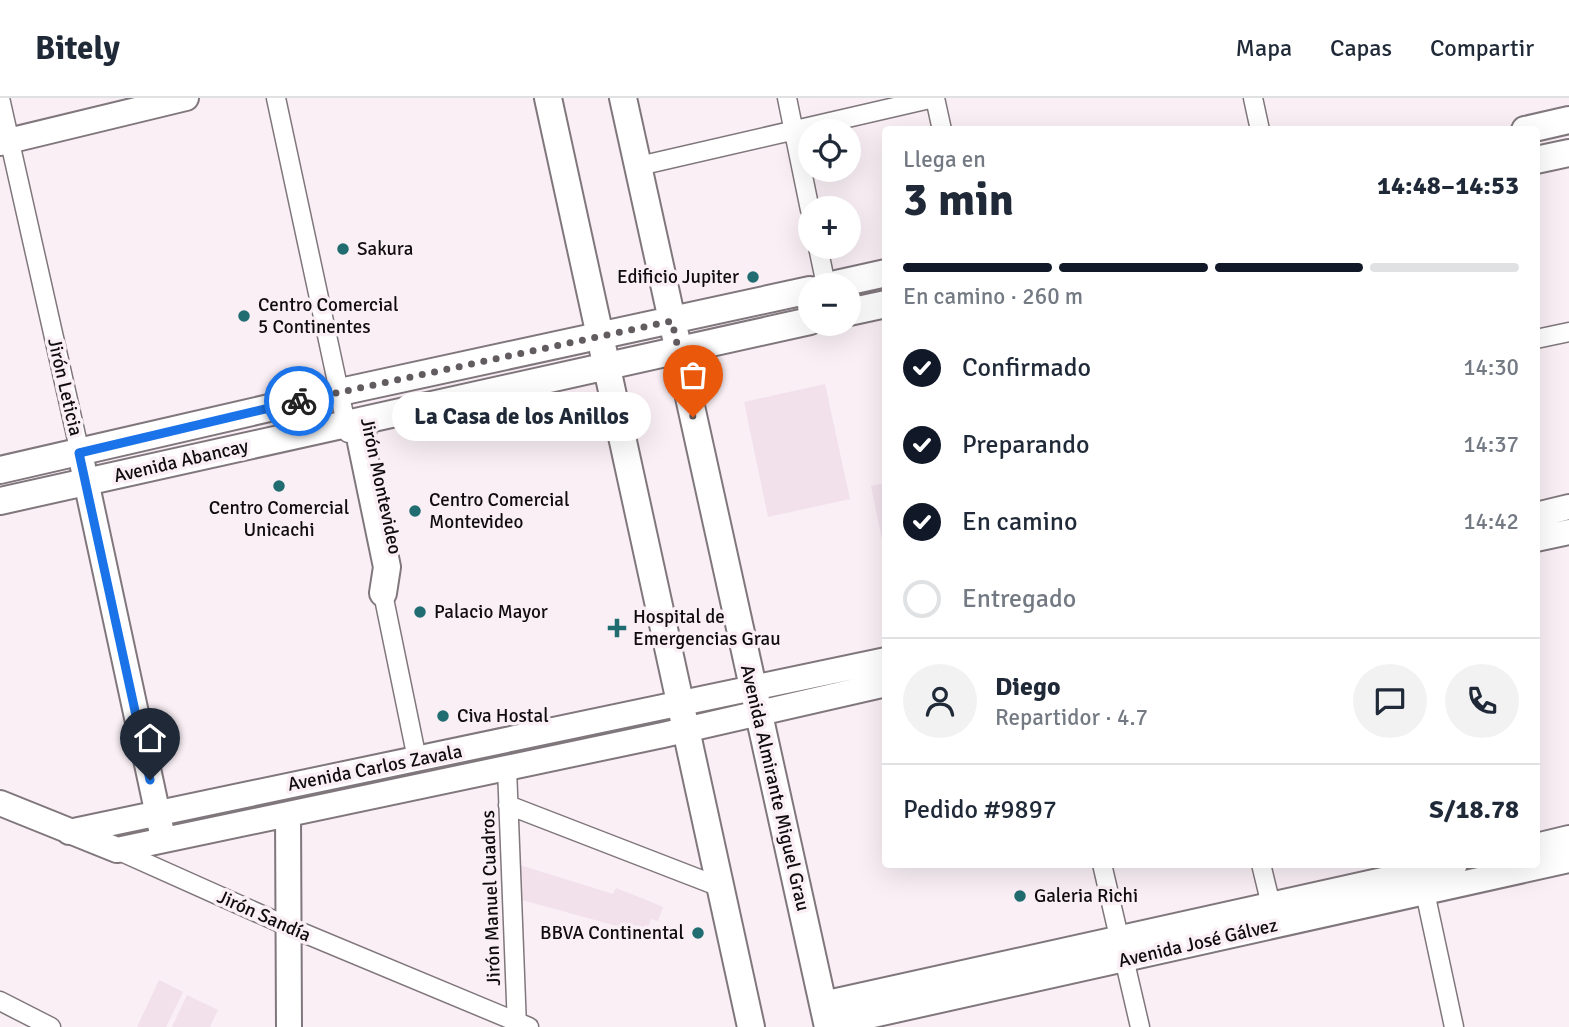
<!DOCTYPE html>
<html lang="es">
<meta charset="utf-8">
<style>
:root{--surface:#fff;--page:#f2f2f3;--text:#1f2937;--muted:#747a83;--line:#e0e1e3;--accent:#111827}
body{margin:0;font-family:Signika,sans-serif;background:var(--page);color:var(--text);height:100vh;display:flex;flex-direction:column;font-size:26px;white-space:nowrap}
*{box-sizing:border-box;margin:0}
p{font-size:23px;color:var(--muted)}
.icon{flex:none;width:38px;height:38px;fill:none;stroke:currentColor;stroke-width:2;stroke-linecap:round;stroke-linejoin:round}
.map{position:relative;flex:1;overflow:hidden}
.sheet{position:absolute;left:882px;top:28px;width:658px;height:742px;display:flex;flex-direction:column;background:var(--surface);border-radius:7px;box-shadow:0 7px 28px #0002}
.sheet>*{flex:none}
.fabs{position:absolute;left:798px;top:21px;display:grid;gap:14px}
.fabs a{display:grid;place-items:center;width:63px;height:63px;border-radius:50%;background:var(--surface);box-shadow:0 7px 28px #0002;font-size:35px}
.pin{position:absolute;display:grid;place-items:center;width:60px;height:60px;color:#fff;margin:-72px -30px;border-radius:50% 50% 50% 0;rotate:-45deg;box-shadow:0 0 7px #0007}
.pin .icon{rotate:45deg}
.courier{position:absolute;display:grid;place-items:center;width:70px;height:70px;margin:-35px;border:5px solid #1a73e8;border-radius:50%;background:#fff;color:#222;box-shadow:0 2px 9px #0007}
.bubble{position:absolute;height:49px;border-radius:24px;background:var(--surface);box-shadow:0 7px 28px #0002;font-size:23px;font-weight:700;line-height:49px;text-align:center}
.head em{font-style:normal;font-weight:700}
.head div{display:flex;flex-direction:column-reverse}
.head{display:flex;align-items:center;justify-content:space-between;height:119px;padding:0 21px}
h1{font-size:46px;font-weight:700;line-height:52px}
.bar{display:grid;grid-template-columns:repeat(4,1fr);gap:10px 7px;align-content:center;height:84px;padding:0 21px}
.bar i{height:9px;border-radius:5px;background:var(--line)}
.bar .selected{background:var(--accent)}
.bar p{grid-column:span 4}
.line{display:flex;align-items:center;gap:18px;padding:0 21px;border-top:2px solid var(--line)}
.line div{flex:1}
.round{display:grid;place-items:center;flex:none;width:74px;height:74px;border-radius:37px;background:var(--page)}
ol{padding:0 21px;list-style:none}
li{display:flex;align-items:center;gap:21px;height:77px}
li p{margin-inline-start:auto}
li .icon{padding:7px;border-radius:50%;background:var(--accent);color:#fff;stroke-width:4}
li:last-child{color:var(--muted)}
li i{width:38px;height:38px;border:4px solid var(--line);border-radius:50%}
header{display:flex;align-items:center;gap:42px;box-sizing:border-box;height:98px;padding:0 35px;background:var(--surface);border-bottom:2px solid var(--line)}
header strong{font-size:33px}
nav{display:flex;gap:38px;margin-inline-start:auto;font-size:24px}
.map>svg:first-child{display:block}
</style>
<header>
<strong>Bitely</strong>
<nav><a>Mapa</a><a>Capas</a><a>Compartir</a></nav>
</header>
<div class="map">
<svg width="1569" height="929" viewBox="0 0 1569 929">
<rect width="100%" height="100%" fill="#f9eff5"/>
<!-- built -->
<path fill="#f2e1eb" d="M 825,286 L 850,401 L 768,419 L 744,304 Z
M 885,385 L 885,442 L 882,442 L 871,388 Z
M 520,767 L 613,796 L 616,790 L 644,801 L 663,809 L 658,823 L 651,821 L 646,836 L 522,802 Z
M 159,882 L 183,894 L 166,929 L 137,929 Z
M 187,897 L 218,912 L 210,929 L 172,929 Z"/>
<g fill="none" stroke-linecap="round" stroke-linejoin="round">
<defs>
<path id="street" d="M 0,0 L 80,355
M 276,0 L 348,335
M 787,0 L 810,112
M 935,0 L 942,32
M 1253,0 L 1260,32
M 639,68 L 934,0
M 818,149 L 826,187
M 1536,241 L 1569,234
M 381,486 L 417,661
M 507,670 L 517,929
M 508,707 L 720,789
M 117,752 L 289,829 L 529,929
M 1102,766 L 1140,929
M 1261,766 L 1271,807
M 1423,785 L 1454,929
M 0,903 L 51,929"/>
<path id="secondary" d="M 0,45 L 186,0
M 80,355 L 161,731
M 1536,417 L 1569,409
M 1536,441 L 1569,434
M 0,705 L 117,752 L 663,637 L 886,586
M 288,716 L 289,929
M 69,734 L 886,562
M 1536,748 L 1569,740
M 823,906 L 1455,766
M 828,927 L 1569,762"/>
<path id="primary" d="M 548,0 L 751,929
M 623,0 L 828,929
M 1525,32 L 1569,22
M 1536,62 L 1569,55
M 832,187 L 886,175
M 849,214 L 886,206
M 364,322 L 361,344 L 387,469 L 383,495
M 0,372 L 317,299 L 810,192
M 0,403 L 810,223"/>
</defs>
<!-- street casing -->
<use href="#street" stroke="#80777c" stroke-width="21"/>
<!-- secondary casing -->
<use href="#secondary" stroke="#80777c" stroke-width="28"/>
<!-- primary casing -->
<use href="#primary" stroke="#80777c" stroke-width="30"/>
<!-- street -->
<use href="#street" stroke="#fff" stroke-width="18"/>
<!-- secondary -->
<use href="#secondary" stroke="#fff" stroke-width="24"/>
<!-- primary -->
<use href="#primary" stroke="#fff" stroke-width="26"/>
</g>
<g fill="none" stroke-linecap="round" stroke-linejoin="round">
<!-- done -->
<path stroke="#625b5f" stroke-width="7" stroke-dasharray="0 12.6" d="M 299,303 L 672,223 L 693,319"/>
<!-- route -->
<path stroke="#1a73e8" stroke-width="9" d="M 150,682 L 79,355 L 299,303"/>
</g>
<!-- markers -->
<g fill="#206c70" stroke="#f9eff5" stroke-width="2.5">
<circle cx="343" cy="151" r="7"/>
<circle cx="753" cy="179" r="7"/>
<circle cx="244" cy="218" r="7"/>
<circle cx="279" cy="388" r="7"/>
<circle cx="415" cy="413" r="7"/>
<circle cx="420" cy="514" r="7"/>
<path d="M613.5 519.5h7v7h7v7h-7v7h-7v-7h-7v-7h7z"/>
<circle cx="443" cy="618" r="7"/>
<circle cx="1020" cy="798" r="7"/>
<circle cx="698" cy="835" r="7"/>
</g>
<g text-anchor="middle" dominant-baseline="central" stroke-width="7" stroke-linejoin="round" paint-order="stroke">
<!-- poi labels -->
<g font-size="19" fill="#100c0e" stroke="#f9eff5" text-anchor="start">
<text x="357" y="151">Sakura</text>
<text x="739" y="179" text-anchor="end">Edificio Jupiter</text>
<text x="258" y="207">Centro Comercial<tspan x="258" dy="22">5 Continentes</tspan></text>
<text x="429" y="402">Centro Comercial<tspan x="429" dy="22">Montevideo</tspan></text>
<text x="279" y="410" text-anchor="middle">Centro Comercial<tspan x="279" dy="22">Unicachi</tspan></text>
<text x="434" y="514">Palacio Mayor</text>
<text x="633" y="519">Hospital de<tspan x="633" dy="22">Emergencias Grau</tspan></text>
<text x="457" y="618">Civa Hostal</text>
<text x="1034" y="798">Galeria Richi</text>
<text x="684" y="835" text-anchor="end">BBVA Continental</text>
</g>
<!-- street labels -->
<g font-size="19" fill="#100c0e" stroke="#f9eff5">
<text transform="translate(65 289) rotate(77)">Jirón Leticia</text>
<text transform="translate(181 363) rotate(-13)">Avenida Abancay</text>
<text transform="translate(381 388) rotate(78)">Jirón Montevideo</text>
<text transform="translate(375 670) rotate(-11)">Avenida Carlos Zavala</text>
<text transform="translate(775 690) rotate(77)">Avenida Almirante Miguel Grau</text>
<text transform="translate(491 800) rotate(-92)">Jirón Manuel Cuadros</text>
<text transform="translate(264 818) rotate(24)">Jirón Sandía</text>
<text transform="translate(1198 845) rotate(-13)">Avenida José Gálvez</text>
</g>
</g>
</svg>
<div class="fabs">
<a><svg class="icon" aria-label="locate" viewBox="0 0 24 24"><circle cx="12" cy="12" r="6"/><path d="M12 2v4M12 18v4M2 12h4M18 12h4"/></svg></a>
<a>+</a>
<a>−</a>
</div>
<div class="pin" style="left:693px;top:319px;background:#ea580c"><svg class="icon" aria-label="bag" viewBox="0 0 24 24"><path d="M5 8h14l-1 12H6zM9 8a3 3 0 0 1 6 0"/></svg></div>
<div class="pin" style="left:150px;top:682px;background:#1f2937"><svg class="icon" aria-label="home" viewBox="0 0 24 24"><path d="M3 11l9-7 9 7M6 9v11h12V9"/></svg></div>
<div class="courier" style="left:299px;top:303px"><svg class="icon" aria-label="bike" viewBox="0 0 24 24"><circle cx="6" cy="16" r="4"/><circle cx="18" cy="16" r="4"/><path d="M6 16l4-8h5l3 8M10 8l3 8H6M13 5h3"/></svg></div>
<div class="bubble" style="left:392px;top:294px;width:259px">La Casa de los Anillos</div>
<section class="sheet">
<div class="head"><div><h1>3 min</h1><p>Llega en</p></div><em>14:48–14:53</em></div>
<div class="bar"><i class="selected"></i><i class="selected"></i><i class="selected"></i><i></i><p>En camino · 260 m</p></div>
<ol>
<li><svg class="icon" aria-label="check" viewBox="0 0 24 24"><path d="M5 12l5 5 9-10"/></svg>Confirmado<p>14:30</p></li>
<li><svg class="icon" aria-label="check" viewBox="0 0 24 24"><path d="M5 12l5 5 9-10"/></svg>Preparando<p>14:37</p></li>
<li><svg class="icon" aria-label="check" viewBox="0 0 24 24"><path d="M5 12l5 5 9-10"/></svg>En camino<p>14:42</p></li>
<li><i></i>Entregado</li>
</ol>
<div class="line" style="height:126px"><a class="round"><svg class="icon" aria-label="person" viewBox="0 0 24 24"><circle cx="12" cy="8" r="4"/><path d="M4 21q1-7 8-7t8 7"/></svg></a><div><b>Diego</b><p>Repartidor · 4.7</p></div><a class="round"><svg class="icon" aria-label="chat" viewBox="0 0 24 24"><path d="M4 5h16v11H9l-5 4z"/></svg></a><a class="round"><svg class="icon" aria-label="phone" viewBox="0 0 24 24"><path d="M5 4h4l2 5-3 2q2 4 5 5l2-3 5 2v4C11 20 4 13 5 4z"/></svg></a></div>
<div class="line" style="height:91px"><div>Pedido #9897</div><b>S/18.78</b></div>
</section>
</div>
